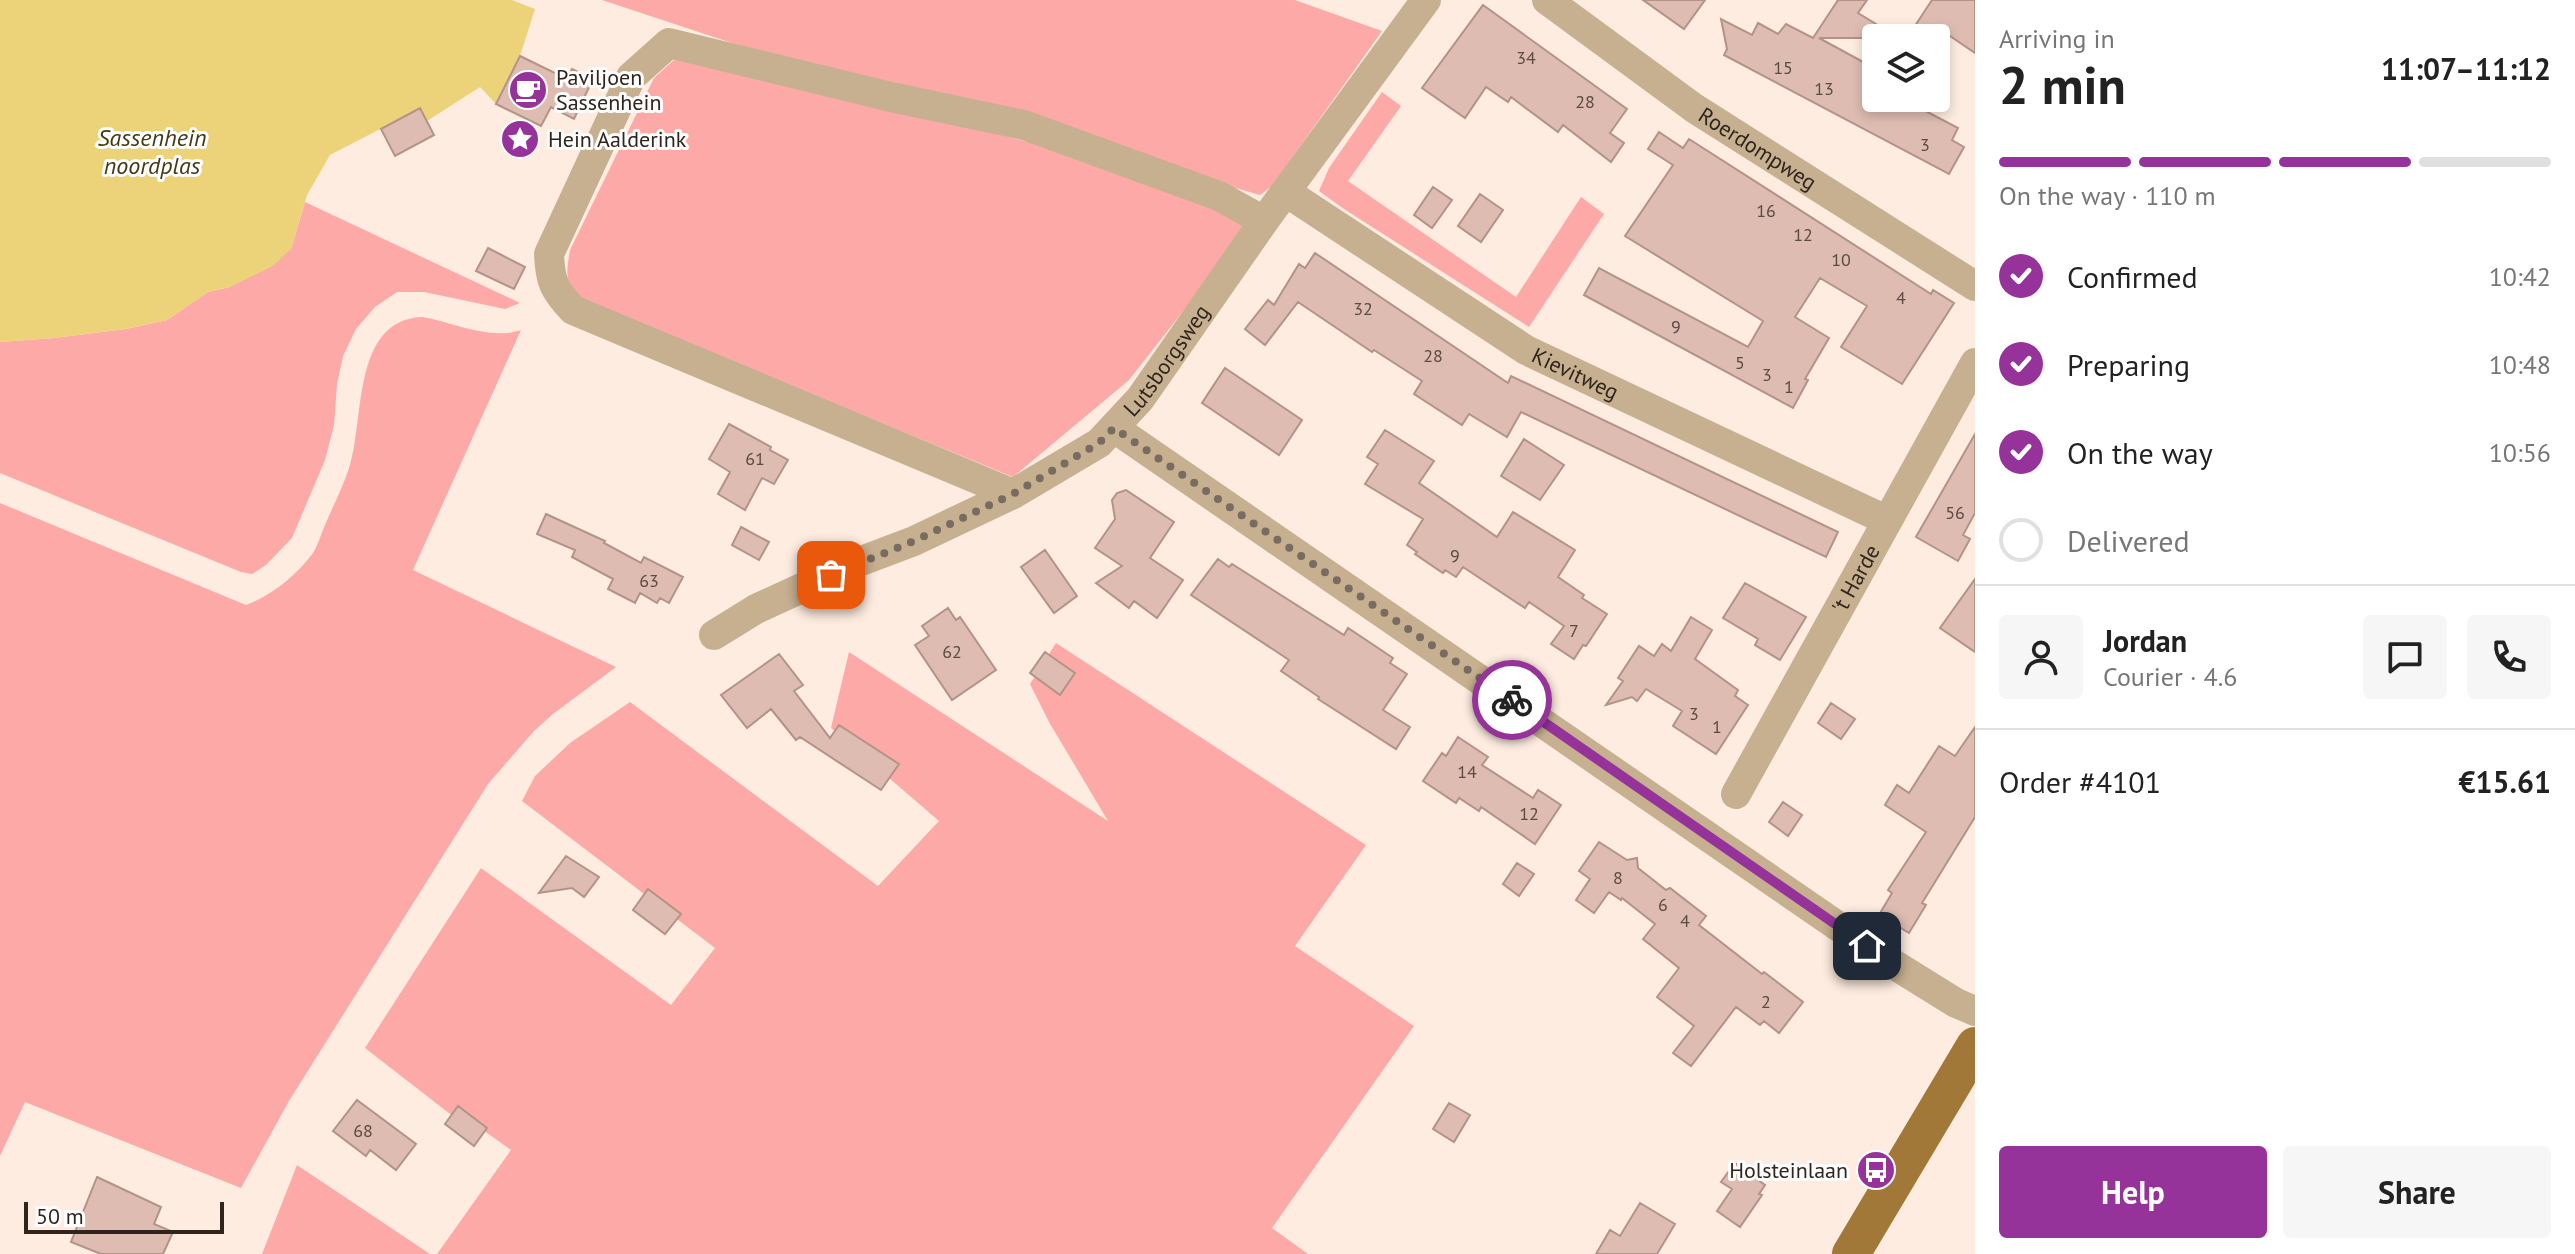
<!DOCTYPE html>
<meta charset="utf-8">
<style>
:root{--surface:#fff;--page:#f6f6f6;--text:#222;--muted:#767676;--line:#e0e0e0;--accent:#96339a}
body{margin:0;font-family:"PT Sans",sans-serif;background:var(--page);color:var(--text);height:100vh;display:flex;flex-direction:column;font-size:30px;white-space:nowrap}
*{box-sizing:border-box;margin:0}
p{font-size:26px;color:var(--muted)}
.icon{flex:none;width:44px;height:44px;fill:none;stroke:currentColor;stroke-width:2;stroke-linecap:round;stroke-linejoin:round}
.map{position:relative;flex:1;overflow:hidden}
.panel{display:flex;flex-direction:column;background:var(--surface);width:600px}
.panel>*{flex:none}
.controls{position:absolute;left:1862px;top:24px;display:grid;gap:16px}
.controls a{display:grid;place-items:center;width:88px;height:88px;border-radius:8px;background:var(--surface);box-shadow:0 4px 12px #0003;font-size:40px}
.scale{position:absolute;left:24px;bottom:20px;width:200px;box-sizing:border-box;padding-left:8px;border:4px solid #30251d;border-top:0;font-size:22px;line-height:28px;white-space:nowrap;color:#30251d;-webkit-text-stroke:6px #fdfdfd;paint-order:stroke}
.pin{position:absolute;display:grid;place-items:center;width:68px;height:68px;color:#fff;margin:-34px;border-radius:16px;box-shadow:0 4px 12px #0006}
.courier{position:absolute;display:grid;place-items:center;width:80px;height:80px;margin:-40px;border:6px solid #96339a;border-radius:50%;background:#fff;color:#222;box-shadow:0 2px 10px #0007}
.overview em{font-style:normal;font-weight:700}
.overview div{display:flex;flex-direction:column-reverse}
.overview{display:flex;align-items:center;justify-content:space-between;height:136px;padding:0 24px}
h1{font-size:52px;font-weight:700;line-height:60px}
.bar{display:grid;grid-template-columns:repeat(4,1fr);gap:12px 8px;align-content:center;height:96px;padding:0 24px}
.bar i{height:10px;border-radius:6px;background:var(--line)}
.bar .on{background:var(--accent)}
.bar p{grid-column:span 4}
.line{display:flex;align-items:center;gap:20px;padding:0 24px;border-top:2px solid var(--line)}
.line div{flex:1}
.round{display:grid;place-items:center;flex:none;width:84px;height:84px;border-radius:8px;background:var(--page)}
ol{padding:0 24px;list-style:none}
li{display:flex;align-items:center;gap:24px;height:88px}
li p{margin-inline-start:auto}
li .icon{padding:8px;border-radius:50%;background:var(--accent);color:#fff;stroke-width:4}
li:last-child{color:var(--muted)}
li i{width:44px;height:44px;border:4px solid var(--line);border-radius:50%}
.action{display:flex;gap:16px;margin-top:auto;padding:16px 24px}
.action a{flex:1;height:92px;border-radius:8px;background:var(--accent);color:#fff;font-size:32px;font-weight:700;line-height:92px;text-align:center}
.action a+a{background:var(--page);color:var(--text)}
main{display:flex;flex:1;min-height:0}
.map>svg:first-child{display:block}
</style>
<main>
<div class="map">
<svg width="1975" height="1254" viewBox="0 0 1975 1254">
<rect width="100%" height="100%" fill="#feece0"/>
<!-- green -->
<path fill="#fca9a7" d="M 602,0 L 1295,0 L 1382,31 L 1272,186 L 1260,195 L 747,48 Z
M 676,58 L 953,122 L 1114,165 L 1182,190 L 1244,225 L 1191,301 L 1129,380 L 1013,477 L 583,300 C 564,284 566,274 570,250 L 654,78 Z
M 1382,92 L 1401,106 L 1348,181 L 1516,297 L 1581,197 L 1604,214 L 1529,327 L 1344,209 L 1319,191 L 1329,168 Z
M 305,202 L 520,303 L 505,309 L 424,292 L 397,292 L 375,307 L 356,329 L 343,356 L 337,384 L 334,425 L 325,460 L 292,538 L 266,565 L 252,574 L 241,572 L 0,473 L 0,342 L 54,338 L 126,329 L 167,320 L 208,292 L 230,287 L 291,249 Z
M 422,317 C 454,322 489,341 521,330 L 413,570 L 616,667 L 553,714 L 534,731 L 488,784 L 289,1101 L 241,1188 L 25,1102 L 0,1156 L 0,503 L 246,605 C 271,596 297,575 313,553 C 318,545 321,534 325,525 C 333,506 343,487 349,468 C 365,421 351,320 422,317 Z
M 1056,643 L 1366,845 L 1295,946 L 1414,1026 L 1272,1228 L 1308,1254 L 437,1254 L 511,1150 L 459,1113 L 454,1117 L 365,1048 L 481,868 L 671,1005 L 715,948 L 522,801 L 535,776 L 570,743 L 630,702 L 878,886 L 939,821 L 831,728 L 849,652 L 1108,821 L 1049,722 L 1030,684 Z
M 297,1165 L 430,1254 L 262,1254 Z"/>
<!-- water -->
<path fill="#ecd379" d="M 0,0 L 512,0 L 535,9 L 520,56 L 496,104 L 480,87 L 427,121 L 419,109 L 330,155 L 307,195 L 291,249 L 273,266 L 230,287 L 208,292 L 167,320 L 126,329 L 54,338 L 0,342 Z"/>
<!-- building -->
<path fill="#debcb1" stroke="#b39388" stroke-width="2" d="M 1643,0 L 1705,0 L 1684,29 Z
M 1838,0 L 1867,0 L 1858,13 L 1899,38 L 1819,38 L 1876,69 L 1869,82 L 1876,85 L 1876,98 L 1901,98 L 1958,128 L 1952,140 L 1964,147 L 1949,174 L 1724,55 L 1727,49 L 1721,19 L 1752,35 L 1758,23 L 1778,34 L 1786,24 L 1813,38 Z
M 1932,0 L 1975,0 L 1975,53 L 1947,34 L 1944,38 L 1907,38 Z
M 1483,5 L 1627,109 L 1610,133 L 1624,143 L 1611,162 L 1563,125 L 1558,132 L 1511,97 L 1508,102 L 1486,87 L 1465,118 L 1422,88 Z
M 520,56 L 567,79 L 572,69 L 593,79 L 574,119 L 551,107 L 541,126 L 496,104 Z
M 420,108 L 434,135 L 395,156 L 381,129 Z
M 1659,132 L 1683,148 L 1689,139 L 1931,294 L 1933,290 L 1954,303 L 1902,384 L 1841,347 L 1867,306 L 1820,278 L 1795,317 L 1829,338 L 1805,379 L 1808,380 L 1793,408 L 1584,295 L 1599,268 L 1748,347 L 1763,321 L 1625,236 L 1673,165 L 1648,149 Z
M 1433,187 L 1452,200 L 1432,228 L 1414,215 Z
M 1480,194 L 1503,210 L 1481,242 L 1458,226 Z
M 488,248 L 525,267 L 514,289 L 476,271 Z
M 1315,253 L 1508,383 L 1511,376 L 1838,532 L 1826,557 L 1521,412 L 1507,437 L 1469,414 L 1462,425 L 1414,394 L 1422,381 L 1374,350 L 1372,352 L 1298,302 L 1265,345 L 1245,329 L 1268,300 L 1274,305 L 1299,264 L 1305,268 Z
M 1225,368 L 1302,420 L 1279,455 L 1202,403 Z
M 729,424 L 771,447 L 770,450 L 788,460 L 774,484 L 762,478 L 745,510 L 718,494 L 730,472 L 709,459 Z
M 1385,430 L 1434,461 L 1419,483 L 1497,537 L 1513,512 L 1575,550 L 1558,577 L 1584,595 L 1582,598 L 1607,614 L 1586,646 L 1583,645 L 1574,659 L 1551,644 L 1564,626 L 1529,602 L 1525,608 L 1463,567 L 1456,577 L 1445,570 L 1443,573 L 1415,554 L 1417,552 L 1407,545 L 1423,519 L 1365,484 L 1378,464 L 1367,457 Z
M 1975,434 L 1975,513 L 1963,535 L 1970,539 L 1958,561 L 1916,537 Z
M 1524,439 L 1564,465 L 1540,500 L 1501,476 Z
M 1126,490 L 1174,522 L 1150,558 L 1183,580 L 1157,618 L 1134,601 L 1129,608 L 1096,583 L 1122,566 L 1095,548 L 1115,519 L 1112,500 L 1117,493 Z
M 546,514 L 605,541 L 604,543 L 641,563 L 644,557 L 683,577 L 669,603 L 660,598 L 657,603 L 640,593 L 635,603 L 608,589 L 613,579 L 572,557 L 575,550 L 537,534 Z
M 741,527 L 769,542 L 759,560 L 732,545 Z
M 1045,550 L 1077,596 L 1054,613 L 1021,567 Z
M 1218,559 L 1229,567 L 1232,564 L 1344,635 L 1348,628 L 1393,658 L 1390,663 L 1407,674 L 1383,710 L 1410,727 L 1396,749 L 1318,699 L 1319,697 L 1281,671 L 1289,660 L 1191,595 Z
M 1975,579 L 1975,652 L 1940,628 Z
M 1745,583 L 1806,617 L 1780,660 L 1755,645 L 1758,639 L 1723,618 Z
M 948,608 L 956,620 L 960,617 L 996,670 L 952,700 L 915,645 L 929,636 L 922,626 Z
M 1691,617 L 1712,630 L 1695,659 L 1738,690 L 1735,696 L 1748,705 L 1716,754 L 1673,726 L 1682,711 L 1646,689 L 1637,701 L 1632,697 L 1606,705 L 1623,681 L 1618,678 L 1639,646 L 1654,656 L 1662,644 L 1671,651 Z
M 1045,652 L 1075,673 L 1060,695 L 1030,673 Z
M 779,654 L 803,685 L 794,691 L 830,738 L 839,725 L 899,764 L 881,790 L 800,737 L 796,740 L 771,709 L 747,728 L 721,695 Z
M 1831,703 L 1855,719 L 1841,739 L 1818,723 Z
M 1975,727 L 1975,817 L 1922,903 L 1926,905 L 1909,933 L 1879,915 L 1892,893 L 1888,890 L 1926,832 L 1885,805 L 1897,785 L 1909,793 L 1939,746 L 1955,756 Z
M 1458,737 L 1488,757 L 1482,765 L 1533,798 L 1538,790 L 1561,805 L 1535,844 L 1481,807 L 1479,811 L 1459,798 L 1456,803 L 1423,781 L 1442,753 L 1446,756 Z
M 1783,802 L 1802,815 L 1788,836 L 1769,822 Z
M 1599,842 L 1627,860 L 1637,858 L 1638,868 L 1666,890 L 1670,888 L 1706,916 L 1699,925 L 1762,974 L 1764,972 L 1803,1002 L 1779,1033 L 1764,1021 L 1760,1025 L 1736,1007 L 1691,1066 L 1673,1053 L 1694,1026 L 1657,997 L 1679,968 L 1643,939 L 1655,924 L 1622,898 L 1621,900 L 1609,892 L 1594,913 L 1576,900 L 1590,879 L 1579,871 Z
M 566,856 L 599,877 L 584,897 L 572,888 L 539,893 Z
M 1517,863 L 1534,874 L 1519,896 L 1503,884 Z
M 648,889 L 681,914 L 665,934 L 633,910 Z
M 357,1100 L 416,1144 L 396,1170 L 370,1150 L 366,1156 L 333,1131 Z
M 1449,1103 L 1470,1115 L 1454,1142 L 1433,1129 Z
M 458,1106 L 487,1128 L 474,1146 L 445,1124 Z
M 1735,1163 L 1765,1185 L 1759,1194 L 1762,1195 L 1740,1227 L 1717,1211 L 1732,1189 L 1721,1182 Z
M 97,1177 L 161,1207 L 154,1224 L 173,1232 L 163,1254 L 101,1254 L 71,1242 Z
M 1640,1203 L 1675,1224 L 1657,1254 L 1596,1254 L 1610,1230 L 1620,1236 Z"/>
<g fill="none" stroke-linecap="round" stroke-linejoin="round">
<!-- minor -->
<g stroke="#c7b090" stroke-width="30">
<path id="s1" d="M 1547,0 L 1694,108 L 1975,286"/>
<path id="s2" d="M 1286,192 L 1526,350 L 1886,520"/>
<path d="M 1114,428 L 1890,962 L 1956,1003 L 1975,1011"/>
<path d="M 1013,494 L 573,310 C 554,290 550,281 549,254 L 631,77 L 669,43 L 891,97 L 1024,125 L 1219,196 L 1264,221"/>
<path id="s3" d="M 714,635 L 756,609 L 856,563 L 914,541 L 1013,494 L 1099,443 L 1140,399 L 1264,221 L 1426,0"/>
<path id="s4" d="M 1736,794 L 1975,363"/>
</g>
<!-- major -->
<path stroke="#a27838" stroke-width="38" d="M 1851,1254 L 1975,1046"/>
</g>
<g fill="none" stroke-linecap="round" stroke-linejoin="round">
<!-- done -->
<path stroke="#786b61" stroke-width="8" stroke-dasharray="0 14.4" d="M 831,575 L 914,541 L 1013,494 L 1099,443 L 1114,428 L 1512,700"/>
<!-- route -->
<path stroke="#96339a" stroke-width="10" d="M 1512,700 L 1867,946"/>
</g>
<!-- icons -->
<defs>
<symbol id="cafe-disc" viewBox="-11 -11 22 22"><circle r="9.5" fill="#96339a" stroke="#fdfdfd"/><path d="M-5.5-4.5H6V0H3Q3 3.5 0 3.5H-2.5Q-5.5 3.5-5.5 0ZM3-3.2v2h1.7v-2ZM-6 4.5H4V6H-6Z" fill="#fff"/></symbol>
<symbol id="sight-disc" viewBox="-11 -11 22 22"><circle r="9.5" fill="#96339a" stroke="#fdfdfd"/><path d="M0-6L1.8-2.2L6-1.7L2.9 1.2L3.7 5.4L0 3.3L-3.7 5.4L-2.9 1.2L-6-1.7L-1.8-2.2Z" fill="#fff"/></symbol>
<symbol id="bus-disc" viewBox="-11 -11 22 22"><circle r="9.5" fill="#96339a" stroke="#fdfdfd"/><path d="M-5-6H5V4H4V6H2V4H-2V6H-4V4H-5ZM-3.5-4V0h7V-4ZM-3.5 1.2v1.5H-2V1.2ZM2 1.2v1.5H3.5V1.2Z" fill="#fff"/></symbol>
</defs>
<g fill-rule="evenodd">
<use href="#cafe-disc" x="506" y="68" width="44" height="44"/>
<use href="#sight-disc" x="498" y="117" width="44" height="44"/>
<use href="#bus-disc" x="1854" y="1148" width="44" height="44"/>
</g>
<g text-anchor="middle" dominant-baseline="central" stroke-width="6" stroke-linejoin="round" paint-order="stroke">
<!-- number labels -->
<g font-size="18" fill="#5c4b42">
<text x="1526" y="57">34</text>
<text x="1783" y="67">15</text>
<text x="1824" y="88">13</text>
<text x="1585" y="101">28</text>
<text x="1925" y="144">3</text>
<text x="1766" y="210">16</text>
<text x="1803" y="234">12</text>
<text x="1841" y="259">10</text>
<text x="1901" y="297">4</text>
<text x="1363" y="308">32</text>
<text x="1676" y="326">9</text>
<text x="1433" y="355">28</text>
<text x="1740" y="362">5</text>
<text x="1767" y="374">3</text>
<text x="1789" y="386">1</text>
<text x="755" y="458">61</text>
<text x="1955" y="512">56</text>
<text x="1455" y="555">9</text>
<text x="649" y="580">63</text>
<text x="1574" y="630">7</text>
<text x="952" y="651">62</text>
<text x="1694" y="713">3</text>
<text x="1717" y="726">1</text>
<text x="1467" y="771">14</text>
<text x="1529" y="813">12</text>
<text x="1618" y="877">8</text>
<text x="1663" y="904">6</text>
<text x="1685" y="920">4</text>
<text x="1766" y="1001">2</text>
<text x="363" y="1130">68</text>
</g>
<!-- poi labels -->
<g font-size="22" fill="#30251d" stroke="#fdfdfd" text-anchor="start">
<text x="556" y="77">Paviljoen<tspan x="556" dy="25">Sassenhein</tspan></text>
<text x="548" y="139">Hein Aalderink</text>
<text x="1848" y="1170" text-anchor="end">Holsteinlaan</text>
</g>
<!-- street labels -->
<g font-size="22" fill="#30251d" stroke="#fdfdfd">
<text stroke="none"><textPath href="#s1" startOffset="258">Roerdompweg</textPath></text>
<text stroke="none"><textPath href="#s3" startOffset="538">Lutsborgsweg</textPath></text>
<text stroke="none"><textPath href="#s2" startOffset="342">Kievitweg</textPath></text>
<text stroke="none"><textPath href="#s4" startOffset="246">'t Harde</textPath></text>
</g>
<!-- water labels -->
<g font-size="24" font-style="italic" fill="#433912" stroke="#fdfdfd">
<text x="152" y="137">Sassenhein<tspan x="152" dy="28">noordplas</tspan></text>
</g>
</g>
</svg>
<div class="controls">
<a><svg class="icon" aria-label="layers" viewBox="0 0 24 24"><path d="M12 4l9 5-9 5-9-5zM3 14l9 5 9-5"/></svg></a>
</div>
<div class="scale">50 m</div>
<div class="pin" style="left:831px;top:575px;background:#ea580c"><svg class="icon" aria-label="bag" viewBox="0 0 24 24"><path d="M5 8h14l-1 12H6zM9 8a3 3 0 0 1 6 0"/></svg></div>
<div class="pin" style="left:1867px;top:946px;background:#1f2937"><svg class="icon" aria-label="home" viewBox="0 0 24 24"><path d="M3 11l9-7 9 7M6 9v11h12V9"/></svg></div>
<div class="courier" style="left:1512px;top:700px"><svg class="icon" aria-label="bike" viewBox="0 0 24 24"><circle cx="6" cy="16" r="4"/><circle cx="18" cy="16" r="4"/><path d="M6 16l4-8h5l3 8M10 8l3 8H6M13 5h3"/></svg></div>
</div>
<section class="panel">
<div class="overview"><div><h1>2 min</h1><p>Arriving in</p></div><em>11:07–11:12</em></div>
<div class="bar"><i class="on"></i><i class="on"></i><i class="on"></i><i></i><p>On the way · 110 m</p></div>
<ol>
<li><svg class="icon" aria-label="check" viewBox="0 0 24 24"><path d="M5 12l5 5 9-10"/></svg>Confirmed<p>10:42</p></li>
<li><svg class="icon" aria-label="check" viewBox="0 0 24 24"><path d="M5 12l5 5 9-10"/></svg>Preparing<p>10:48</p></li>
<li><svg class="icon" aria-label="check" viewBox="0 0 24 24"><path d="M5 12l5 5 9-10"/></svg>On the way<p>10:56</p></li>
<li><i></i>Delivered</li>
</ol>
<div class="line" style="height:144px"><a class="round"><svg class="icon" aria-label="person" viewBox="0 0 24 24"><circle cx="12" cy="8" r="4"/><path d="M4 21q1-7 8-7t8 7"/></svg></a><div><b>Jordan</b><p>Courier · 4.6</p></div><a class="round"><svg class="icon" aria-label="chat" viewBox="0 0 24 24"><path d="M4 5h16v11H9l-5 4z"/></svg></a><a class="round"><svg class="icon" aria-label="phone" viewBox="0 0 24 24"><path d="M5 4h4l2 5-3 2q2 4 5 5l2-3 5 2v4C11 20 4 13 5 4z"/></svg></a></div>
<div class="line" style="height:104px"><div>Order #4101</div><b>€15.61</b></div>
<div class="action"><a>Help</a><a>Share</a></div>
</section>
</main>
